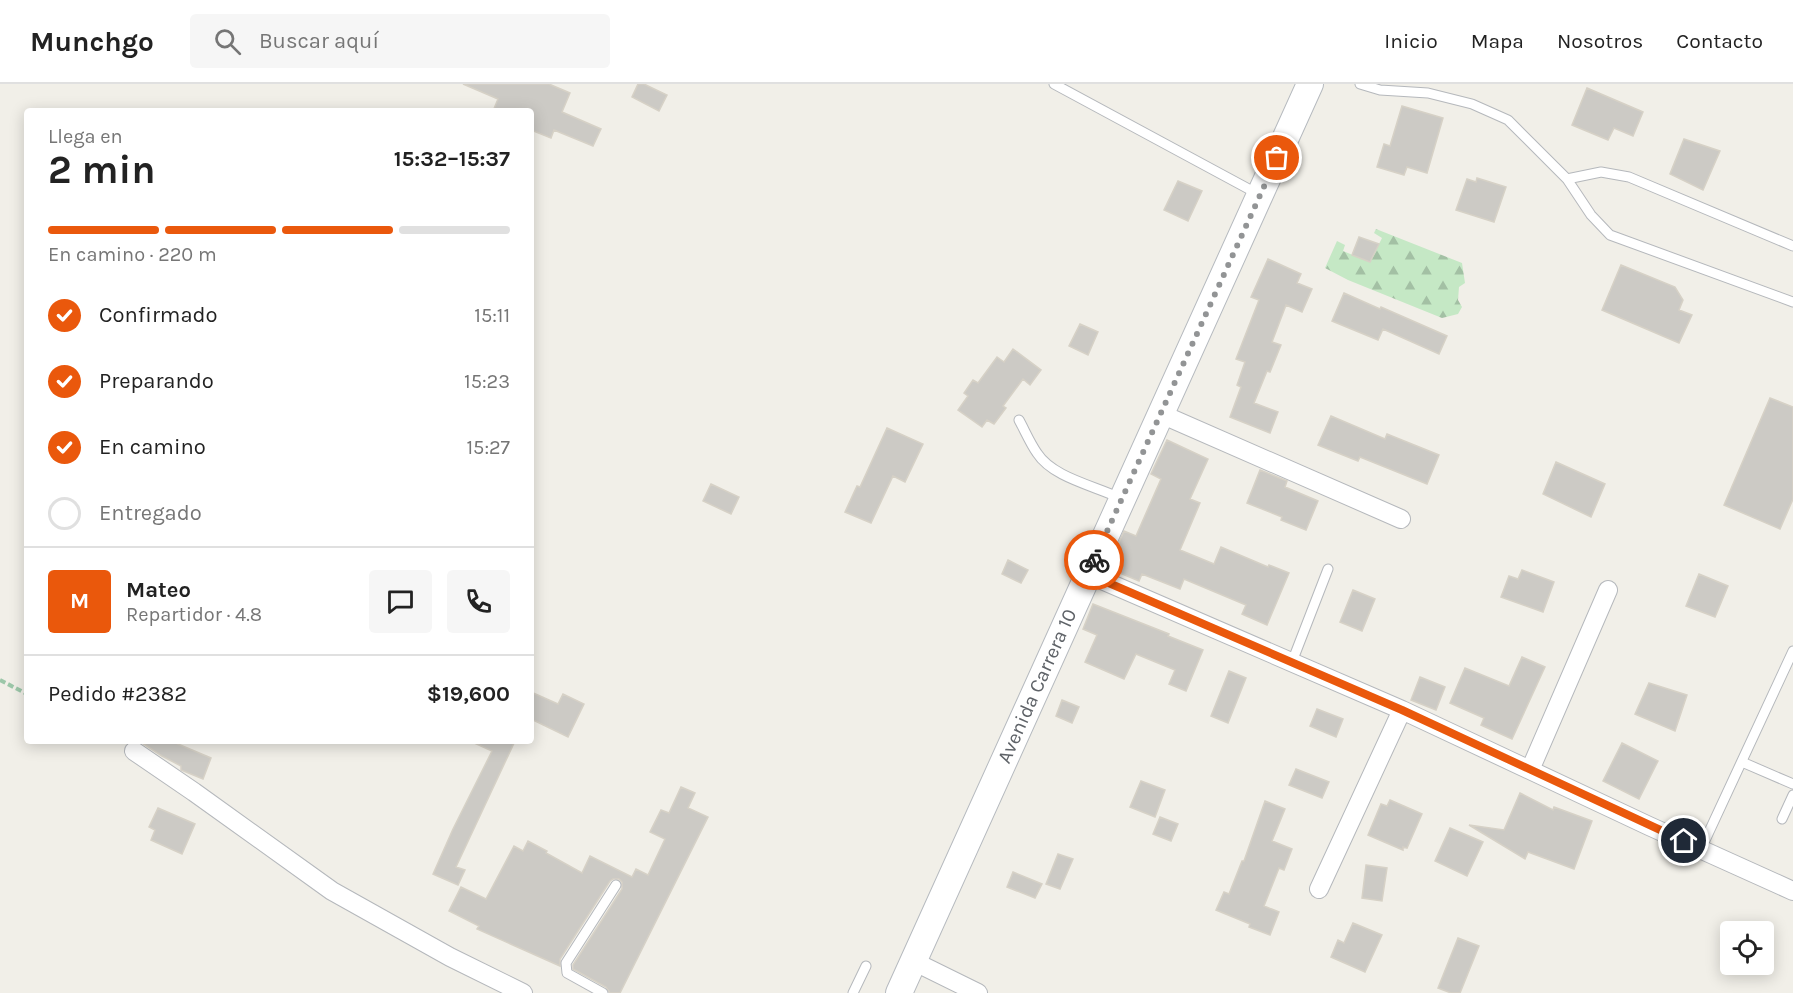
<!DOCTYPE html>
<html lang="es">
<meta charset="utf-8">
<style>
:root{--surface:#fff;--page:#f6f6f6;--text:#222;--muted:#767676;--line:#e0e0e0;--accent:#ea580c}
body{margin:0;font-family:Karla,sans-serif;background:var(--page);color:var(--text);height:100vh;display:flex;flex-direction:column;font-size:22px;white-space:nowrap}
*{box-sizing:border-box;margin:0}
p{font-size:20px;color:var(--muted)}
.icon{flex:none;width:33px;height:33px;fill:none;stroke:currentColor;stroke-width:2;stroke-linecap:round;stroke-linejoin:round}
.map{position:relative;flex:1;overflow:hidden}
.details{position:absolute;left:24px;top:24px;width:510px;height:636px;display:flex;flex-direction:column;background:var(--surface);border-radius:6px;box-shadow:0 3px 15px #0003}
.details>*{flex:none}
.buttons{position:absolute;left:1720px;top:837px;display:grid;gap:12px}
.buttons a{display:grid;place-items:center;width:54px;height:54px;border-radius:6px;background:var(--surface);box-shadow:0 3px 15px #0003;font-size:30px}
.pin{position:absolute;display:grid;place-items:center;width:51px;height:51px;color:#fff;margin:-26px;border:3px solid #fff;border-radius:50%;box-shadow:0 2px 6px #0007}
.courier{position:absolute;display:grid;place-items:center;width:60px;height:60px;margin:-30px;border:4px solid #ea580c;border-radius:50%;background:#fff;color:#222;box-shadow:0 2px 8px #0007}
.summary em{font-style:normal;font-weight:700}
.summary div{display:flex;flex-direction:column-reverse}
.summary{display:flex;align-items:center;justify-content:space-between;height:102px;padding:0 24px}
h1{font-size:39px;font-weight:700;line-height:45px}
.bar{display:grid;grid-template-columns:repeat(4,1fr);gap:9px 6px;align-content:center;height:72px;padding:0 24px}
.bar i{height:8px;border-radius:4px;background:var(--line)}
.bar .current{background:var(--accent)}
.bar p{grid-column:span 4}
.line{display:flex;align-items:center;gap:15px;padding:0 24px;border-top:2px solid var(--line)}
.line div{flex:1}
.round{display:grid;place-items:center;flex:none;width:63px;height:63px;border-radius:6px;background:var(--page)}
ol{padding:0 24px;list-style:none}
li{display:flex;align-items:center;gap:18px;height:66px}
li p{margin-inline-start:auto}
li .icon{padding:6px;border-radius:50%;background:var(--accent);color:#fff;stroke-width:4}
li:last-child{color:var(--muted)}
li i{width:33px;height:33px;border:3px solid var(--line);border-radius:50%}
header{display:flex;align-items:center;gap:36px;box-sizing:border-box;height:84px;padding:0 30px;background:var(--surface);border-bottom:2px solid var(--line)}
header strong{font-size:28px}
nav{display:flex;gap:33px;margin-inline-start:auto;font-size:21px}
.search{width:420px;height:54px;background:var(--page);display:flex;align-items:center;gap:15px;box-sizing:border-box;padding:0 21px;border-radius:6px;color:var(--muted);font-size:22px}
.map>svg:first-child{display:block}
</style>
<header>
<strong>Munchgo</strong>
<div class="search"><svg class="icon" aria-label="search" viewBox="0 0 24 24"><circle cx="10" cy="10" r="6"/><path d="M15 15l6 6"/></svg>Buscar aquí</div>
<nav><a>Inicio</a><a>Mapa</a><a>Nosotros</a><a>Contacto</a></nav>
</header>
<div class="map">
<svg width="1793" height="909" viewBox="0 0 1793 909">
<defs>
<pattern id="forest-firs" width="22" height="20" patternUnits="userSpaceOnUse" patternTransform="scale(1.5)"><rect width="22" height="20" fill="#c5e8c5"/><path d="M5 1l3.5 6h-7zM16 11l3.5 6h-7z" fill="#a3c0a4"/></pattern>
</defs>
<rect width="100%" height="100%" fill="#f1efe8"/>
<!-- forest -->
<path fill="url(#forest-firs)" d="M 1376,145 L 1462,179 L 1465,199 L 1459,203 L 1458,216 L 1462,223 L 1458,230 L 1442,234 L 1348,196 L 1325,184 L 1337,157 L 1345,161 L 1343,167 L 1370,178 L 1382,154 L 1374,149 Z"/>
<!-- building -->
<path fill="#cccac5" stroke="#d6d1c6" stroke-width="1.5" d="M 463,0 L 549,0 L 570,9 L 562,28 L 601,45 L 593,62 L 554,46 L 551,54 L 531,46 L 531,27 L 493,27 L 498,15 Z
M 638,0 L 644,0 L 667,11 L 659,27 L 632,13 Z
M 1587,4 L 1643,28 L 1633,52 L 1614,44 L 1608,56 L 1572,41 Z
M 1402,22 L 1443,34 L 1427,89 L 1407,83 L 1404,91 L 1377,83 L 1384,60 L 1390,62 Z
M 1684,55 L 1720,67 L 1703,106 L 1670,90 Z
M 1477,94 L 1506,103 L 1494,138 L 1456,126 L 1467,95 L 1476,98 Z
M 1178,97 L 1202,107 L 1188,137 L 1164,126 Z
M 1359,153 L 1379,160 L 1370,178 L 1352,171 Z
M 1268,175 L 1301,190 L 1297,199 L 1312,205 L 1302,228 L 1286,221 L 1272,258 L 1281,261 L 1270,288 L 1267,287 L 1254,319 L 1278,328 L 1270,349 L 1230,333 L 1241,303 L 1237,301 L 1245,278 L 1236,275 L 1259,216 L 1251,213 Z
M 1621,181 L 1675,203 L 1683,216 L 1679,226 L 1692,231 L 1679,259 L 1602,226 Z
M 1344,209 L 1380,225 L 1381,223 L 1447,252 L 1439,270 L 1383,245 L 1378,256 L 1332,237 Z
M 1080,240 L 1098,248 L 1088,271 L 1069,262 Z
M 1013,265 L 1041,286 L 1030,301 L 1023,295 L 1003,322 L 1006,324 L 994,340 L 987,336 L 982,343 L 958,326 L 968,312 L 964,309 L 973,296 L 978,299 L 997,273 L 1004,278 Z
M 1770,314 L 1793,323 L 1793,415 L 1780,445 L 1724,421 Z
M 1331,332 L 1385,355 L 1387,350 L 1439,371 L 1427,400 L 1360,373 L 1358,377 L 1318,361 Z
M 887,344 L 923,360 L 905,398 L 893,392 L 871,439 L 845,428 L 857,402 L 860,403 Z
M 1167,356 L 1208,375 L 1190,415 L 1200,419 L 1180,466 L 1214,480 L 1221,463 L 1268,483 L 1269,481 L 1289,489 L 1267,541 L 1242,530 L 1246,521 L 1184,495 L 1180,505 L 1142,490 L 1139,497 L 1108,484 L 1124,447 L 1136,452 L 1161,395 L 1151,390 Z
M 1556,378 L 1605,400 L 1591,433 L 1543,410 Z
M 1260,386 L 1287,397 L 1285,403 L 1318,417 L 1306,446 L 1281,436 L 1282,433 L 1247,419 Z
M 711,400 L 739,413 L 731,430 L 703,417 Z
M 1008,476 L 1028,486 L 1021,499 L 1002,490 Z
M 1522,486 L 1554,498 L 1543,528 L 1501,513 L 1509,492 L 1518,495 Z
M 1699,490 L 1728,502 L 1715,533 L 1686,522 Z
M 1353,506 L 1375,515 L 1362,547 L 1340,538 Z
M 1093,520 L 1169,550 L 1168,552 L 1203,566 L 1186,607 L 1169,600 L 1175,586 L 1136,570 L 1124,595 L 1085,578 L 1097,551 L 1083,545 Z
M 1522,573 L 1545,583 L 1512,655 L 1481,641 L 1484,634 L 1450,619 L 1465,584 L 1509,602 Z
M 1229,587 L 1246,594 L 1228,639 L 1211,632 Z
M 1420,593 L 1445,603 L 1436,626 L 1411,616 Z
M 1649,599 L 1687,611 L 1675,647 L 1635,630 Z
M 531,608 L 558,620 L 563,610 L 584,620 L 568,653 L 531,635 Z
M 1062,616 L 1079,623 L 1072,639 L 1056,632 Z
M 1317,625 L 1343,635 L 1336,653 L 1310,642 Z
M 139,657 L 171,657 L 211,674 L 203,695 L 181,686 L 181,682 L 162,672 Z
M 470,657 L 515,657 L 456,783 L 465,786 L 458,801 L 433,790 L 453,745 L 492,667 Z
M 1622,659 L 1658,677 L 1639,715 L 1603,697 Z
M 1296,685 L 1329,698 L 1322,714 L 1289,701 Z
M 1141,697 L 1165,706 L 1155,733 L 1130,723 Z
M 681,703 L 695,709 L 688,724 L 708,733 L 620,909 L 610,909 L 606,903 L 573,885 L 573,881 L 622,805 L 622,798 L 619,795 L 613,795 L 610,797 L 560,875 L 560,882 L 477,845 L 479,842 L 449,827 L 461,803 L 486,815 L 514,762 L 523,767 L 528,757 L 547,767 L 546,769 L 582,789 L 590,772 L 632,793 L 636,785 L 648,791 L 665,755 L 650,748 L 661,726 L 669,729 Z
M 1520,709 L 1553,726 L 1554,723 L 1592,737 L 1574,785 L 1528,768 L 1525,775 L 1469,741 L 1504,746 Z
M 1390,716 L 1422,730 L 1407,764 L 1403,763 L 1403,766 L 1368,751 L 1381,720 L 1387,722 Z
M 1265,717 L 1285,725 L 1272,757 L 1292,765 L 1284,786 L 1279,784 L 1264,822 L 1279,828 L 1270,851 L 1249,843 L 1250,840 L 1216,826 L 1224,808 L 1229,810 L 1242,777 L 1244,777 Z
M 158,724 L 195,740 L 182,770 L 151,756 L 155,746 L 149,743 Z
M 1160,733 L 1178,740 L 1171,757 L 1153,750 Z
M 1450,744 L 1483,758 L 1467,792 L 1435,777 Z
M 1058,770 L 1073,775 L 1060,805 L 1046,800 Z
M 1366,781 L 1387,784 L 1382,817 L 1362,814 Z
M 1013,788 L 1042,800 L 1035,814 L 1007,803 Z
M 1353,839 L 1382,851 L 1365,888 L 1331,873 L 1338,856 L 1344,859 Z
M 1458,854 L 1479,862 L 1460,909 L 1451,909 L 1438,904 Z"/>
<g fill="none" stroke-linecap="round" stroke-linejoin="round">
<defs>
<path id="lane" d="M 1054,0 L 1258,110
M 1360,0 L 1380,6 L 1428,9 L 1472,20 L 1508,36 L 1567,95 L 1591,131 L 1610,151 L 1793,218
M 1567,95 L 1601,88 L 1629,93 L 1793,162
M 1019,336 C 1025,347 1030,359 1037,369 C 1053,394 1096,402 1122,415
M 1292,578 L 1328,485
M 1742,678 L 1793,700
M 1782,735 L 1793,711
M 1701,765 L 1793,567
M 603,909 L 567,889 L 566,879 L 616,801
M 853,909 L 866,882"/>
<path id="street" d="M 1161,330 L 1401,435
M 1088,490 L 1402,626 L 1649,742 L 1793,807
M 134,667 L 194,708 L 332,807 L 450,873 L 523,909
M 1530,686 L 1608,506
M 1319,805 L 1402,626
M 913,877 L 978,909"/>
<path id="secondary" d="M 899,909 L 1310,0"/>
</defs>
<!-- lane casing -->
<use href="#lane" stroke="#b5b8bc" stroke-width="11"/>
<!-- street casing -->
<use href="#street" stroke="#b5b8bc" stroke-width="20"/>
<!-- secondary casing -->
<use href="#secondary" stroke="#b6babf" stroke-width="28"/>
<!-- path -->
<path stroke="#9cc7a9" stroke-width="4" stroke-dasharray="6 3" stroke-linecap="butt" d="M 0,596 L 27,610"/>
<!-- lane -->
<use href="#lane" stroke="#fff" stroke-width="9"/>
<!-- street -->
<use href="#street" stroke="#fff" stroke-width="18"/>
<!-- secondary -->
<use href="#secondary" stroke="#fff" stroke-width="26"/>
</g>
<g fill="none" stroke-linecap="round" stroke-linejoin="round">
<!-- done -->
<path stroke="#929495" stroke-width="6" stroke-dasharray="0 10.8" d="M 1094,476 L 1277,74"/>
<!-- route -->
<path stroke="#ea580c" stroke-width="8" d="M 1094,476 L 1088,490 L 1402,626 L 1684,757"/>
</g>
<g text-anchor="middle" dominant-baseline="central" stroke-width="6" stroke-linejoin="round" paint-order="stroke">
<!-- street labels -->
<g font-size="20" fill="#5f6368" stroke="#fff">
<text transform="translate(1037 602) rotate(-66)">Avenida Carrera 10</text>
</g>
</g>
</svg>
<div class="buttons">
<a><svg class="icon" aria-label="locate" viewBox="0 0 24 24"><circle cx="12" cy="12" r="6"/><path d="M12 2v4M12 18v4M2 12h4M18 12h4"/></svg></a>
</div>
<div class="pin" style="left:1277px;top:74px;background:#ea580c"><svg class="icon" aria-label="bag" viewBox="0 0 24 24"><path d="M5 8h14l-1 12H6zM9 8a3 3 0 0 1 6 0"/></svg></div>
<div class="pin" style="left:1684px;top:757px;background:#1f2937"><svg class="icon" aria-label="home" viewBox="0 0 24 24"><path d="M3 11l9-7 9 7M6 9v11h12V9"/></svg></div>
<div class="courier" style="left:1094px;top:476px"><svg class="icon" aria-label="bike" viewBox="0 0 24 24"><circle cx="6" cy="16" r="4"/><circle cx="18" cy="16" r="4"/><path d="M6 16l4-8h5l3 8M10 8l3 8H6M13 5h3"/></svg></div>
<section class="details">
<div class="summary"><div><h1>2 min</h1><p>Llega en</p></div><em>15:32–15:37</em></div>
<div class="bar"><i class="current"></i><i class="current"></i><i class="current"></i><i></i><p>En camino · 220 m</p></div>
<ol>
<li><svg class="icon" aria-label="check" viewBox="0 0 24 24"><path d="M5 12l5 5 9-10"/></svg>Confirmado<p>15:11</p></li>
<li><svg class="icon" aria-label="check" viewBox="0 0 24 24"><path d="M5 12l5 5 9-10"/></svg>Preparando<p>15:23</p></li>
<li><svg class="icon" aria-label="check" viewBox="0 0 24 24"><path d="M5 12l5 5 9-10"/></svg>En camino<p>15:27</p></li>
<li><i></i>Entregado</li>
</ol>
<div class="line" style="height:108px"><b class="round" style="background:var(--accent);color:#fff">M</b><div><b>Mateo</b><p>Repartidor · 4.8</p></div><a class="round"><svg class="icon" aria-label="chat" viewBox="0 0 24 24"><path d="M4 5h16v11H9l-5 4z"/></svg></a><a class="round"><svg class="icon" aria-label="phone" viewBox="0 0 24 24"><path d="M5 4h4l2 5-3 2q2 4 5 5l2-3 5 2v4C11 20 4 13 5 4z"/></svg></a></div>
<div class="line" style="height:78px"><div>Pedido #2382</div><b>$19,600</b></div>
</section>
</div>
